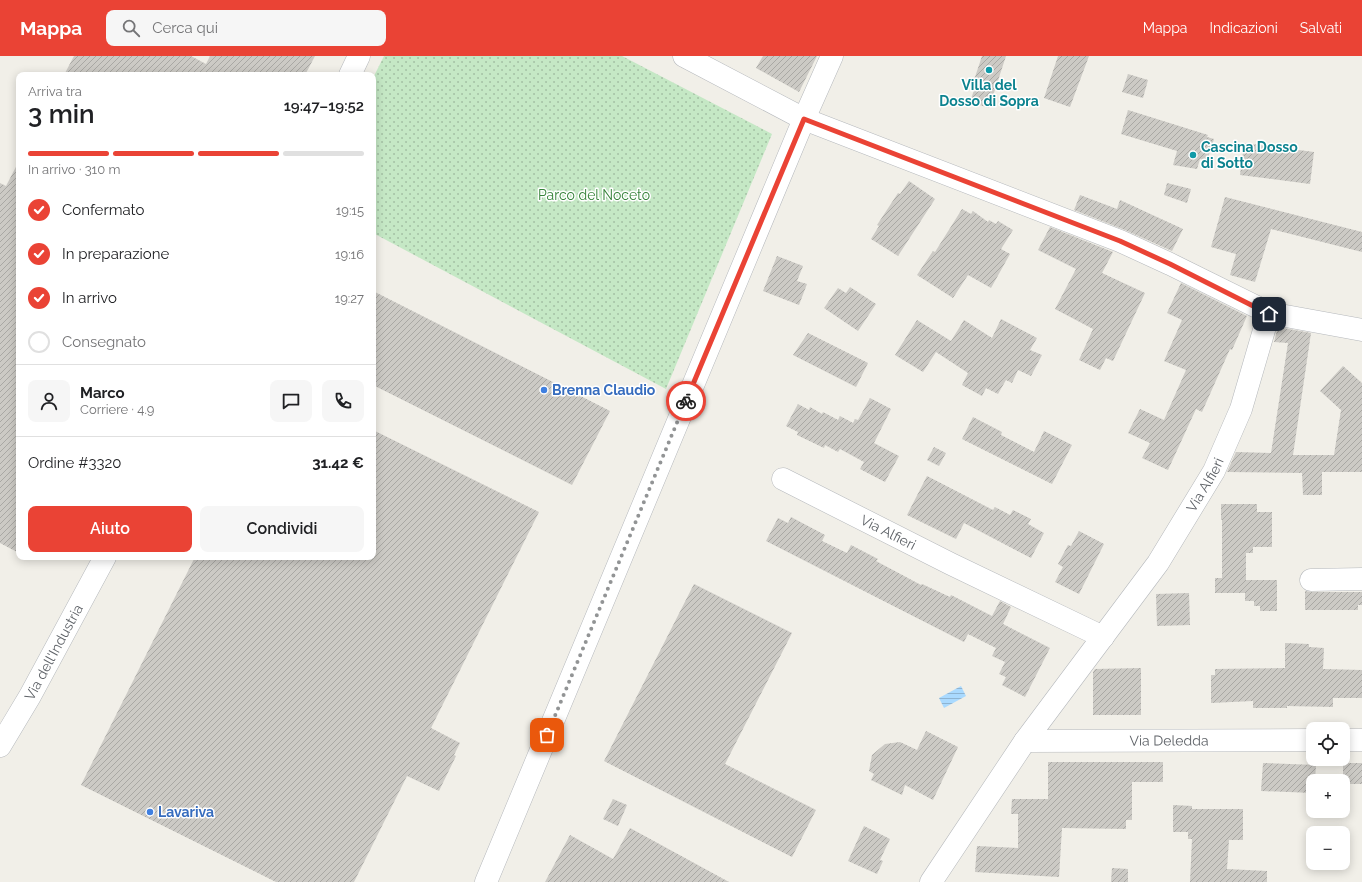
<!DOCTYPE html>
<html lang="it">
<meta charset="utf-8">
<style>
:root{--surface:#fff;--page:#f6f6f6;--text:#202124;--muted:#757577;--line:#e0e0e0;--accent:#ea4335}
body{margin:0;font-family:Raleway,sans-serif;background:var(--page);color:var(--text);height:100vh;display:flex;flex-direction:column;font-size:15px;white-space:nowrap}
*{box-sizing:border-box;margin:0}
p{font-size:13px;color:var(--muted)}
.icon{flex:none;width:22px;height:22px;fill:none;stroke:currentColor;stroke-width:2;stroke-linecap:round;stroke-linejoin:round}
.map{position:relative;flex:1;overflow:hidden}
.drawer{position:absolute;left:16px;top:16px;width:360px;height:488px;display:flex;flex-direction:column;background:var(--surface);border-radius:8px;box-shadow:0 2px 10px #0003}
.drawer>*{flex:none}
.fabs{position:absolute;left:1306px;top:666px;display:grid;gap:8px}
.fabs a{display:grid;place-items:center;width:44px;height:44px;border-radius:8px;background:var(--surface);box-shadow:0 2px 10px #0003;font-size:20px}
.pin{position:absolute;display:grid;place-items:center;width:34px;height:34px;color:#fff;margin:-17px;border-radius:8px;box-shadow:0 2px 6px #0006}
.courier{position:absolute;display:grid;place-items:center;width:40px;height:40px;margin:-20px;border:3px solid #ea4335;border-radius:50%;background:#fff;color:#222;box-shadow:0 1px 5px #0007}
.overview em{font-style:normal;font-weight:600}
.overview div{display:flex;flex-direction:column-reverse}
.overview{display:flex;align-items:center;justify-content:space-between;height:68px;padding:0 12px}
h1{font-size:26px;font-weight:600;line-height:30px}
.bar{display:grid;grid-template-columns:repeat(4,1fr);gap:6px 4px;align-content:center;height:48px;padding:0 12px}
.bar i{height:5px;border-radius:3px;background:var(--line)}
.bar .active{background:var(--accent)}
.bar p{grid-column:span 4}
.line{display:flex;align-items:center;gap:10px;padding:0 12px;border-top:1px solid var(--line)}
.line div{flex:1}
.round{display:grid;place-items:center;flex:none;width:42px;height:42px;border-radius:8px;background:var(--page)}
ol{padding:0 12px;list-style:none}
li{display:flex;align-items:center;gap:12px;height:44px}
li p{margin-inline-start:auto}
li .icon{padding:4px;border-radius:50%;background:var(--accent);color:#fff;stroke-width:4}
li:last-child{color:var(--muted)}
li i{width:22px;height:22px;border:2px solid var(--line);border-radius:50%}
.cta{display:flex;gap:8px;margin-top:auto;padding:8px 12px}
.cta a{flex:1;height:46px;border-radius:8px;background:var(--accent);color:#fff;font-size:16px;font-weight:600;line-height:46px;text-align:center}
.cta a+a{background:var(--page);color:var(--text)}
header{display:flex;align-items:center;gap:24px;box-sizing:border-box;height:56px;padding:0 20px;background:var(--accent);color:#fff}
header strong{font-size:19px}
nav{display:flex;gap:22px;margin-inline-start:auto;font-size:14px}
.search{width:280px;height:36px;background:var(--page);display:flex;align-items:center;gap:10px;box-sizing:border-box;padding:0 14px;border-radius:8px;color:var(--muted);font-size:15px}
.map>svg:first-child{display:block}
</style>
<header>
<strong>Mappa</strong>
<div class="search"><svg class="icon" aria-label="search" viewBox="0 0 24 24"><circle cx="10" cy="10" r="6"/><path d="M15 15l6 6"/></svg>Cerca qui</div>
<nav><a>Mappa</a><a>Indicazioni</a><a>Salvati</a></nav>
</header>
<div class="map">
<svg width="1362" height="826" viewBox="0 0 1362 826">
<defs>
<pattern id="park-dots" width="8" height="8" patternUnits="userSpaceOnUse"><rect width="8" height="8" fill="#c5e8c5"/><path d="M2 2h.1M6 6h.1" fill="none" stroke="#a3c0a4" stroke-width="1.8" stroke-linecap="round"/></pattern>
<pattern id="water-rules" width="6" height="5" patternUnits="userSpaceOnUse"><rect width="6" height="5" fill="#aadaff"/><path d="M0 2.5h6" fill="none" stroke="#8eb4d2"/></pattern>
<pattern id="building-hatch" width="6" height="6" patternUnits="userSpaceOnUse"><rect width="6" height="6" fill="#cccac5"/><path d="M-1 1l2-2M0 6l6-6M5 7l2-2" fill="none" stroke="#a9a8a4"/></pattern>
</defs>
<rect width="100%" height="100%" fill="#f1efe8"/>
<!-- park -->
<path fill="url(#park-dots)" d="M 384,0 L 622,0 L 772,78 L 666,333 L 373,177 L 373,22 Z"/>
<!-- water -->
<path fill="url(#water-rules)" d="M 961,630 L 966,640 L 944,652 L 939,642 Z"/>
<!-- building -->
<path fill="url(#building-hatch)" d="M 74,0 L 191,0 L 206,8 L 210,0 L 315,0 L 305,19 L 64,19 Z
M 763,0 L 817,0 L 799,36 L 756,12 Z
M 982,0 L 1006,0 L 989,52 L 970,46 L 976,28 L 973,27 Z
M 1058,0 L 1089,0 L 1070,51 L 1044,42 Z
M 1128,18 L 1148,24 L 1143,42 L 1122,36 Z
M 1128,54 L 1208,79 L 1207,81 L 1214,83 L 1207,105 L 1200,103 L 1197,113 L 1173,109 L 1177,95 L 1121,78 Z
M 1244,87 L 1314,96 L 1310,128 L 1240,119 Z
M 19,105 L 19,497 L 0,487 L 0,127 L 6,130 Z
M 909,125 L 935,143 L 898,200 L 871,183 L 879,170 L 877,169 L 898,137 L 900,138 Z
M 1167,127 L 1191,133 L 1187,147 L 1164,139 Z
M 1080,139 L 1117,153 L 1120,144 L 1183,173 L 1172,195 L 1125,174 L 1074,154 Z
M 1225,141 L 1362,176 L 1362,196 L 1271,173 L 1255,226 L 1230,219 L 1236,198 L 1211,191 Z
M 962,153 L 971,158 L 973,155 L 988,166 L 989,164 L 996,168 L 998,165 L 1013,174 L 1001,193 L 1010,198 L 991,232 L 968,219 L 953,242 L 917,219 L 933,195 L 935,196 Z
M 1050,171 L 1113,196 L 1102,217 L 1145,237 L 1113,305 L 1106,302 L 1100,314 L 1079,304 L 1093,273 L 1055,253 L 1076,213 L 1038,194 Z
M 777,200 L 803,210 L 797,225 L 807,228 L 799,249 L 763,235 Z
M 1181,227 L 1247,260 L 1232,294 L 1230,293 L 1202,356 L 1196,353 L 1168,414 L 1142,402 L 1150,387 L 1128,377 L 1140,353 L 1164,364 L 1186,314 L 1164,305 L 1182,264 L 1167,257 Z
M 850,231 L 876,248 L 858,275 L 824,252 L 838,232 L 846,237 Z
M 373,235 L 610,355 L 572,429 L 373,329 Z
M 1001,263 L 1037,282 L 1030,294 L 1042,299 L 1031,320 L 1018,314 L 1012,327 L 1006,324 L 998,338 L 986,332 L 982,340 L 962,329 L 968,317 L 936,296 L 923,316 L 895,299 L 917,264 L 951,285 L 964,264 L 992,282 Z
M 1278,271 L 1311,277 L 1293,399 L 1334,399 L 1341,354 L 1320,335 L 1343,310 L 1362,327 L 1362,416 L 1322,416 L 1322,439 L 1303,439 L 1302,417 L 1227,416 L 1236,396 L 1271,397 L 1288,287 L 1274,286 Z
M 808,277 L 868,307 L 856,331 L 793,299 Z
M 870,342 L 891,353 L 874,387 L 899,400 L 885,426 L 860,413 L 864,406 L 840,393 L 838,396 L 825,389 L 824,392 L 797,379 L 798,376 L 786,370 L 798,348 L 809,354 L 810,351 L 822,358 L 823,356 L 838,364 L 840,360 L 853,367 L 855,363 L 858,364 Z
M 973,361 L 1002,376 L 1001,379 L 1034,396 L 1044,375 L 1072,389 L 1052,428 L 962,383 Z
M 373,374 L 539,456 L 431,672 L 460,687 L 454,699 L 456,700 L 439,735 L 407,720 L 354,826 L 276,826 L 81,729 L 195,501 L 373,501 Z
M 934,391 L 946,397 L 939,410 L 927,404 Z
M 927,420 L 993,454 L 995,451 L 1010,459 L 1013,454 L 1031,463 L 1028,468 L 1044,477 L 1031,502 L 964,467 L 956,483 L 907,459 Z
M 1221,448 L 1257,448 L 1257,456 L 1272,456 L 1272,491 L 1253,491 L 1253,497 L 1246,497 L 1246,524 L 1277,524 L 1277,555 L 1260,555 L 1260,550 L 1254,550 L 1254,545 L 1245,545 L 1245,537 L 1215,537 L 1215,522 L 1222,522 L 1222,464 L 1221,464 Z
M 791,461 L 825,479 L 822,485 L 847,497 L 851,489 L 878,503 L 876,505 L 921,529 L 922,528 L 950,541 L 951,539 L 992,560 L 1000,545 L 1011,551 L 1003,568 L 1050,592 L 1025,641 L 1002,629 L 1006,621 L 999,618 L 1005,606 L 992,600 L 996,592 L 968,578 L 964,586 L 766,485 L 778,462 L 788,467 Z
M 1079,475 L 1104,488 L 1079,538 L 1055,526 L 1063,511 L 1058,508 L 1068,489 L 1071,490 Z
M 694,528 L 792,577 L 725,708 L 816,754 L 792,801 L 604,705 Z
M 1305,535 L 1311,536 L 1362,536 L 1362,549 L 1358,549 L 1358,554 L 1305,554 Z
M 1189,537 L 1190,569 L 1157,570 L 1156,538 Z
M 1285,587 L 1309,588 L 1309,591 L 1324,592 L 1323,613 L 1362,614 L 1362,642 L 1333,642 L 1333,651 L 1287,650 L 1287,652 L 1253,652 L 1253,645 L 1211,647 L 1211,619 L 1215,619 L 1215,613 L 1285,612 Z
M 1141,612 L 1141,659 L 1093,659 L 1093,616 L 1095,613 Z
M 926,675 L 958,691 L 933,744 L 905,729 L 902,739 L 871,724 L 874,718 L 869,715 L 872,699 L 885,688 L 900,686 L 917,694 Z
M 1048,706 L 1163,706 L 1163,726 L 1132,726 L 1132,764 L 1126,764 L 1126,773 L 1062,772 L 1059,821 L 975,816 L 977,790 L 1018,792 L 1018,758 L 1011,758 L 1012,743 L 1048,743 Z
M 1263,707 L 1316,709 L 1315,725 L 1313,725 L 1313,737 L 1261,735 Z
M 1343,707 L 1362,707 L 1362,728 L 1343,728 Z
M 613,743 L 627,749 L 618,770 L 603,763 Z
M 1173,749 L 1192,750 L 1192,753 L 1243,753 L 1243,784 L 1229,784 L 1227,813 L 1267,815 L 1267,826 L 1190,826 L 1192,783 L 1188,783 L 1188,776 L 1173,776 Z
M 864,770 L 890,783 L 880,804 L 883,805 L 877,818 L 848,805 Z
M 630,772 L 729,826 L 545,826 L 570,779 L 613,803 Z
M 1112,812 L 1128,813 L 1128,826 L 1111,826 Z"/>
<g fill="none" stroke-linecap="round" stroke-linejoin="round">
<defs>
<g id="minor">
<path d="M 684,0 L 804,63 L 1120,185 L 1170,208 L 1269,257 L 1362,274"/>
<path d="M 350,19 L 359,0"/>
<path id="s1" d="M 783,423 L 951,508 L 1103,581"/>
<path d="M 1311,524 L 1362,523"/>
<path d="M 1343,684 L 1362,684"/>
<path id="s2" d="M 1025,685 L 1313,684"/>
<path id="s3" d="M 0,690 L 30,640 L 105,501"/>
<path d="M 486,826 L 804,63 L 832,0"/>
<path id="s4" d="M 931,826 L 1025,685 L 1158,507 L 1214,415 L 1241,353 L 1269,257"/>
</g>
</defs>
<!-- minor casing -->
<use href="#minor" stroke="#b5b8bc" stroke-width="23"/>
<!-- minor -->
<use href="#minor" stroke="#fff" stroke-width="22"/>
</g>
<g fill="none" stroke-linecap="round" stroke-linejoin="round">
<!-- done -->
<path stroke="#929495" stroke-width="4" stroke-dasharray="0 7.2" d="M 547,679 L 686,345"/>
<!-- route -->
<path stroke="#ea4335" stroke-width="5" d="M 686,345 L 804,63 L 1120,185 L 1170,208 L 1269,258"/>
</g>
<!-- markers -->
<g fill="#0f9aa8" stroke="#fff" stroke-width="1.5">
<circle cx="989" cy="14" r="4"/>
<circle cx="1193" cy="99" r="4"/>
</g>
<g fill="#3f7fe0" stroke="#fff" stroke-width="1.5">
<circle cx="544" cy="334" r="4"/>
<circle cx="150" cy="756" r="4"/>
</g>
<g text-anchor="middle" dominant-baseline="central" stroke-width="3" stroke-linejoin="round" paint-order="stroke">
<!-- culture labels -->
<g font-size="14" font-weight="bold" fill="#0d838f" stroke="#fff">
<text x="989" y="29">Villa del<tspan x="989" dy="16">Dosso di Sopra</tspan></text>
<text x="1201" y="91" text-anchor="start">Cascina Dosso<tspan x="1201" dy="16">di Sotto</tspan></text>
</g>
<!-- park labels -->
<g font-size="14" fill="#348238" stroke="#fff">
<text x="594" y="139">Parco del Noceto</text>
</g>
<!-- shop labels -->
<g font-size="14" font-weight="bold" fill="#366cbe" stroke="#fff" text-anchor="start">
<text x="552" y="334">Brenna Claudio</text>
<text x="158" y="756">Lavariva</text>
</g>
<!-- street labels -->
<g font-size="14" fill="#5f6368" stroke="#fff">
<text stroke="none"><textPath href="#s4" startOffset="483">Via Alfieri</textPath></text>
<text stroke="none"><textPath href="#s1" startOffset="118">Via Alfieri</textPath></text>
<text stroke="none"><textPath href="#s3" startOffset="108">Via dell'Industria</textPath></text>
<text stroke="none"><textPath href="#s2" startOffset="144">Via Deledda</textPath></text>
</g>
</g>
</svg>
<div class="fabs">
<a><svg class="icon" aria-label="locate" viewBox="0 0 24 24"><circle cx="12" cy="12" r="6"/><path d="M12 2v4M12 18v4M2 12h4M18 12h4"/></svg></a>
<a>+</a>
<a>−</a>
</div>
<div class="pin" style="left:547px;top:679px;background:#ea580c"><svg class="icon" aria-label="bag" viewBox="0 0 24 24"><path d="M5 8h14l-1 12H6zM9 8a3 3 0 0 1 6 0"/></svg></div>
<div class="pin" style="left:1269px;top:258px;background:#1f2937"><svg class="icon" aria-label="home" viewBox="0 0 24 24"><path d="M3 11l9-7 9 7M6 9v11h12V9"/></svg></div>
<div class="courier" style="left:686px;top:345px"><svg class="icon" aria-label="bike" viewBox="0 0 24 24"><circle cx="6" cy="16" r="4"/><circle cx="18" cy="16" r="4"/><path d="M6 16l4-8h5l3 8M10 8l3 8H6M13 5h3"/></svg></div>
<section class="drawer">
<div class="overview"><div><h1>3 min</h1><p>Arriva tra</p></div><em>19:47–19:52</em></div>
<div class="bar"><i class="active"></i><i class="active"></i><i class="active"></i><i></i><p>In arrivo · 310 m</p></div>
<ol>
<li><svg class="icon" aria-label="check" viewBox="0 0 24 24"><path d="M5 12l5 5 9-10"/></svg>Confermato<p>19:15</p></li>
<li><svg class="icon" aria-label="check" viewBox="0 0 24 24"><path d="M5 12l5 5 9-10"/></svg>In preparazione<p>19:16</p></li>
<li><svg class="icon" aria-label="check" viewBox="0 0 24 24"><path d="M5 12l5 5 9-10"/></svg>In arrivo<p>19:27</p></li>
<li><i></i>Consegnato</li>
</ol>
<div class="line" style="height:72px"><a class="round"><svg class="icon" aria-label="person" viewBox="0 0 24 24"><circle cx="12" cy="8" r="4"/><path d="M4 21q1-7 8-7t8 7"/></svg></a><div><b>Marco</b><p>Corriere · 4.9</p></div><a class="round"><svg class="icon" aria-label="chat" viewBox="0 0 24 24"><path d="M4 5h16v11H9l-5 4z"/></svg></a><a class="round"><svg class="icon" aria-label="phone" viewBox="0 0 24 24"><path d="M5 4h4l2 5-3 2q2 4 5 5l2-3 5 2v4C11 20 4 13 5 4z"/></svg></a></div>
<div class="line" style="height:52px"><div>Ordine #3320</div><b>31.42 €</b></div>
<div class="cta"><a>Aiuto</a><a>Condividi</a></div>
</section>
</div>
